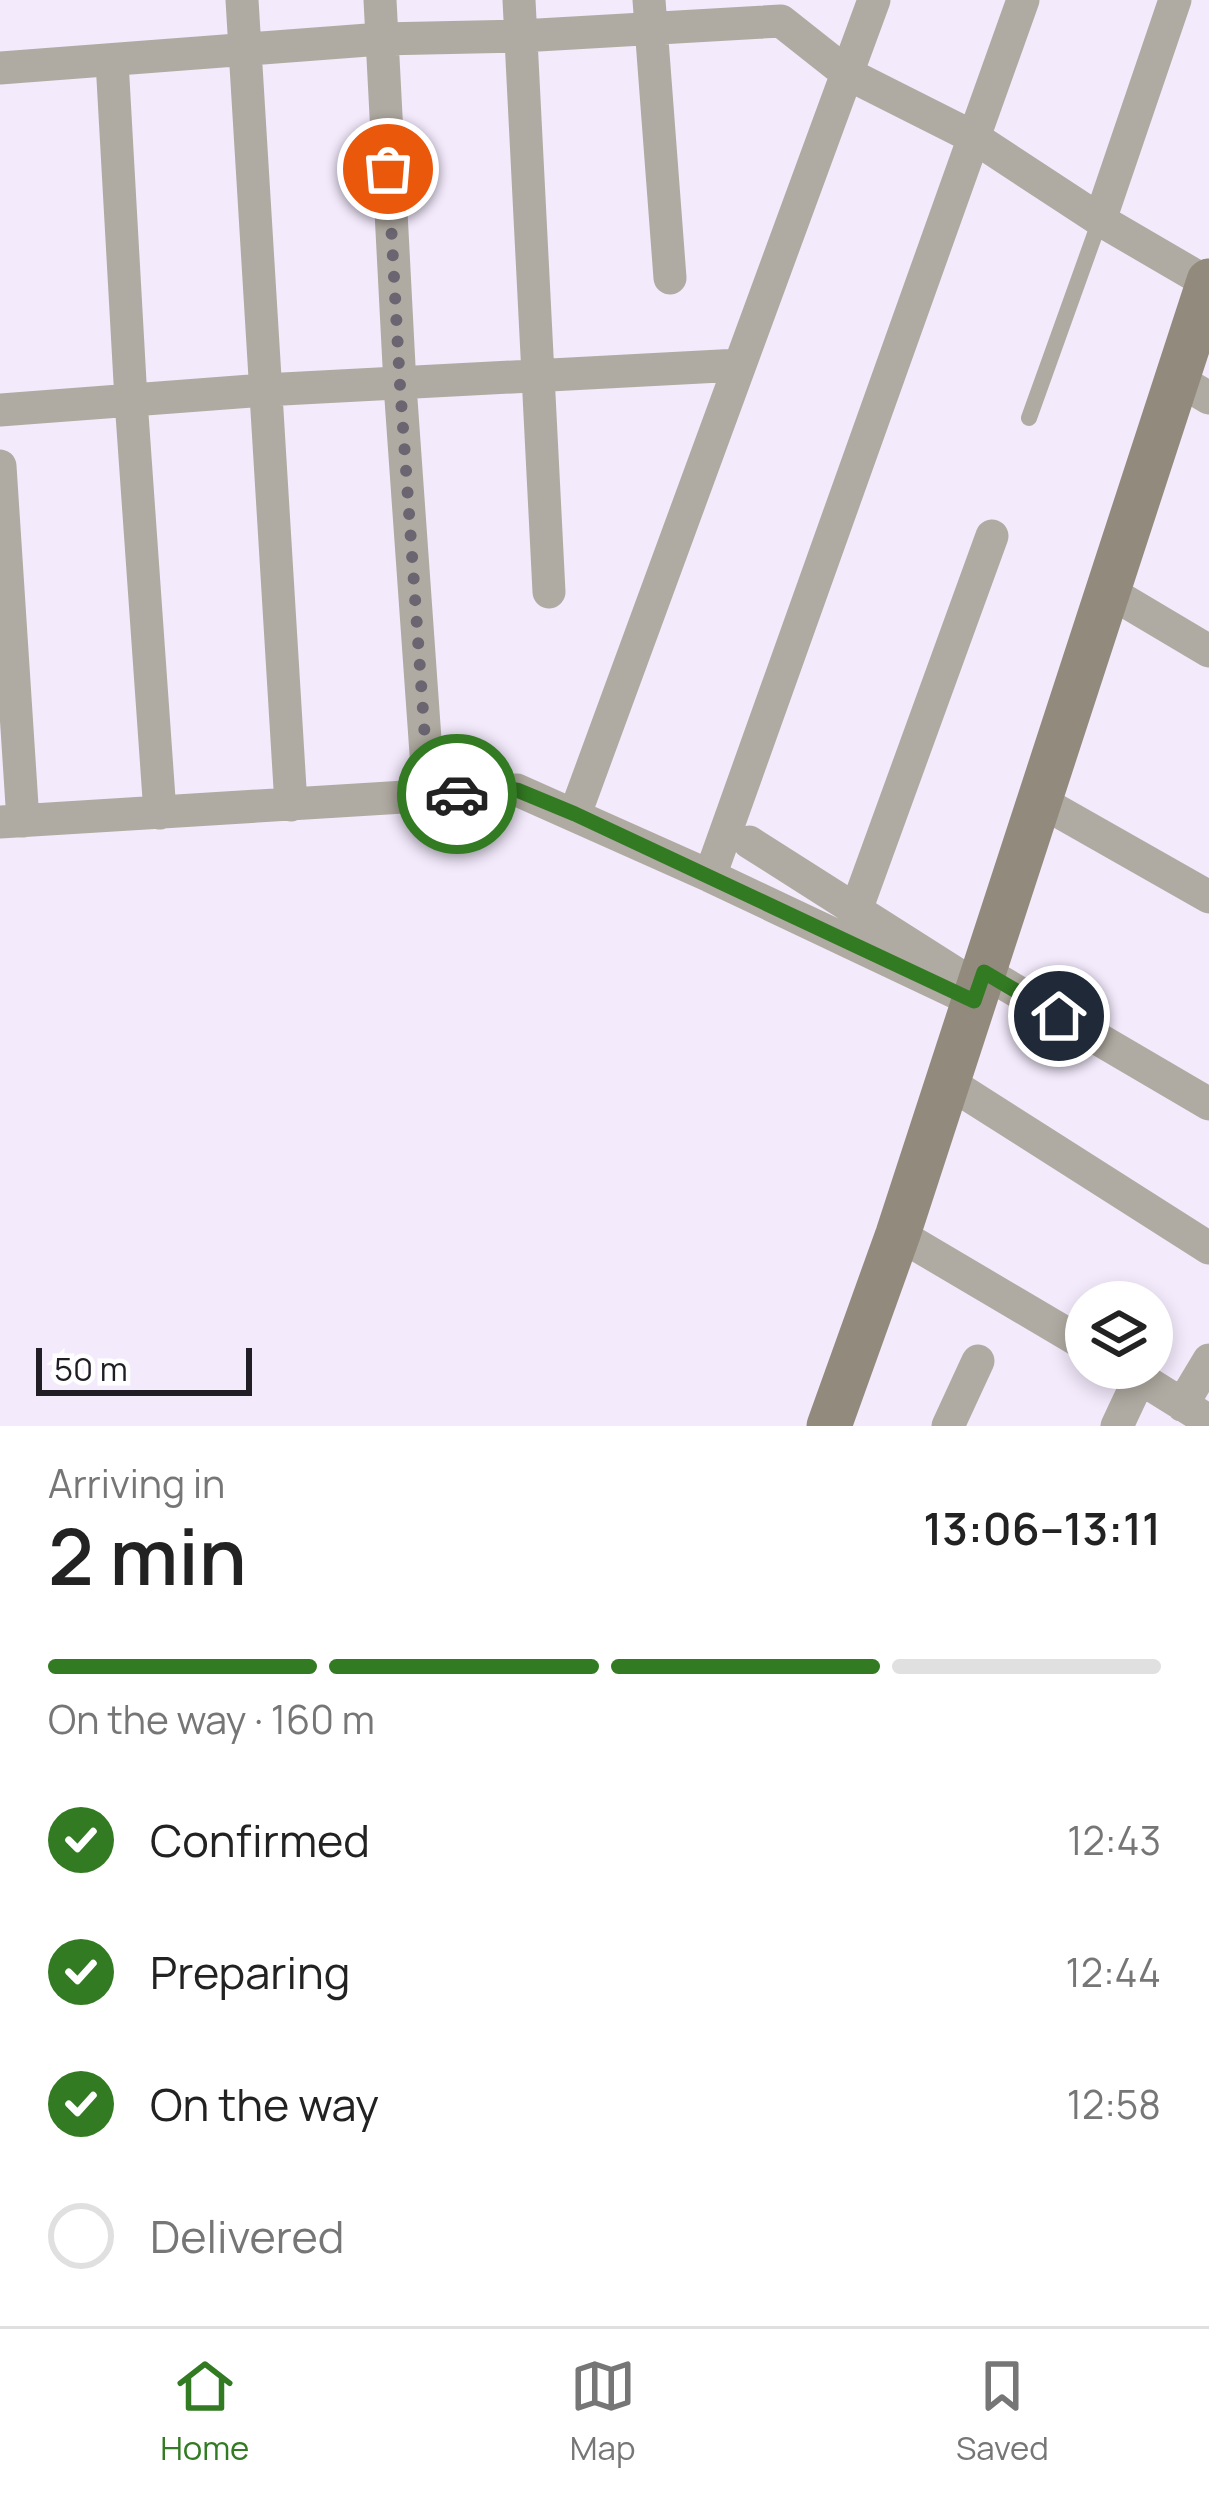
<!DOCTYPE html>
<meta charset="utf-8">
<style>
:root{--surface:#fff;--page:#f6f6f6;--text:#222;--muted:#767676;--line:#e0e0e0;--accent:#327b22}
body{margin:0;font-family:Manrope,sans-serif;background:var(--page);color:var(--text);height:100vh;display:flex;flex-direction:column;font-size:45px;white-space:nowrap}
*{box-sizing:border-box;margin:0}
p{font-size:39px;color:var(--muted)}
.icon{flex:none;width:66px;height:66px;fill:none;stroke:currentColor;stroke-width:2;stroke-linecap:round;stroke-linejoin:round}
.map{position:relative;height:1426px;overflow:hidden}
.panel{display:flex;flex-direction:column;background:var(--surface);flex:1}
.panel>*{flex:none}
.tools{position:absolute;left:1065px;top:1281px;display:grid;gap:24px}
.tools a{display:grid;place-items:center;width:108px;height:108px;border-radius:50%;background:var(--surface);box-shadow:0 6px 18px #0003;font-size:60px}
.scale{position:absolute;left:36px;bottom:30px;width:216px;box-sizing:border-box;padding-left:12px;border:6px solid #211d25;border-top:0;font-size:33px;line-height:42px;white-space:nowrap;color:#211d25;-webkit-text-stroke:9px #fff;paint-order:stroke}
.pin{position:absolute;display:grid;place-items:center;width:102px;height:102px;color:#fff;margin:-51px;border:6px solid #fff;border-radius:50%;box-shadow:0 3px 12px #0007}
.courier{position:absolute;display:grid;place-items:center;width:120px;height:120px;margin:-60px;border:9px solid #327b22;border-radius:50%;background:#fff;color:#222;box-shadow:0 3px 15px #0007}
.headline em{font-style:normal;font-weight:600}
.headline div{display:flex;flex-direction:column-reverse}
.headline{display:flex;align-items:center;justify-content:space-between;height:204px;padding:0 48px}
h1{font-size:78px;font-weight:600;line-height:90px}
.bar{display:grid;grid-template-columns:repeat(4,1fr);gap:18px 12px;align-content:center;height:144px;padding:0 48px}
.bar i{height:15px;border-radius:9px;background:var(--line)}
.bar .selected{background:var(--accent)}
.bar p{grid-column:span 4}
ol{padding:0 48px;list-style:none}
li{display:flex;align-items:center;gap:36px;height:132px}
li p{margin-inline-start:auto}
li .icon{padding:12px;border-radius:50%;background:var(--accent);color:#fff;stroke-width:4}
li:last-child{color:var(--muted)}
li i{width:66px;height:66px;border:6px solid var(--line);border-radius:50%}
.tabs{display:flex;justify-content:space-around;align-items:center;height:168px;border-top:3px solid var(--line);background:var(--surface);font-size:33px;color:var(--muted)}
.tabs a{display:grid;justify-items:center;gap:6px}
.tabs .selected{color:var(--accent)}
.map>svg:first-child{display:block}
</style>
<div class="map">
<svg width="1209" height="1426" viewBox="0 0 1209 1426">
<rect width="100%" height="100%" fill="#f3eafc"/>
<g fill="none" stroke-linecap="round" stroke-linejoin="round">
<!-- lane -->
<path stroke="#b0aba2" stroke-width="16" d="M 1029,418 L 1100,220"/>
<!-- street -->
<path stroke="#b0aba2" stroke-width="33" d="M 242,0 L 291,805
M 380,0 L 400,385 L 429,796
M 519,0 L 549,592
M 649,0 L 670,278
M 112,61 L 131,400 L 160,813
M 0,68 L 381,39 L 521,36 L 781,21 L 848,74 L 975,138 L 1100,220 L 1208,283
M 1100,220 L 1175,0
M 1177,379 L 1209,398
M 0,410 L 264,390 L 739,365
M 0,466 L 23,821
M 1108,591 L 1209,651
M 1040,801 L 1209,897
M 575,814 L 874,0
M 0,822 L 517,790 L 710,876 L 974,1001
M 749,842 L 955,973
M 710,876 L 1023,0
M 856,910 L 992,536
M 984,972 L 1209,1104
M 948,1082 L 1209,1248
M 898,1234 L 1086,1345
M 1124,1368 L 1209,1421
M 1182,1405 L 1209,1360
M 948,1426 L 978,1361
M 1117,1426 L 1140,1377"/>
<!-- secondary -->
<path stroke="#928b7d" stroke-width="45" d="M 829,1426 L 898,1234 L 1209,281"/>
</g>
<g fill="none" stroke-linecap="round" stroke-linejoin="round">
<!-- done -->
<path stroke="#6a6570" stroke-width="12" stroke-dasharray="0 21.6" d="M 388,169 L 400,385 L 429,796 L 457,794"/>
<!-- route -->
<path stroke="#327b22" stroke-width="15" d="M 457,794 L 517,790 L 575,814 L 974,1001 L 984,972 L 1059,1016"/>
</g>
</svg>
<div class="tools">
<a><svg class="icon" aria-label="layers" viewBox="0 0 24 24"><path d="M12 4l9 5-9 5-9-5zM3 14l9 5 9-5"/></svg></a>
</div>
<div class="scale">50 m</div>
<div class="pin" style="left:388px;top:169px;background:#ea580c"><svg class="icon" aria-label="bag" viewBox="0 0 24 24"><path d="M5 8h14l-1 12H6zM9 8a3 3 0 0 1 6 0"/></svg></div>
<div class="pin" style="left:1059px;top:1016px;background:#1f2937"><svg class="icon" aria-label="home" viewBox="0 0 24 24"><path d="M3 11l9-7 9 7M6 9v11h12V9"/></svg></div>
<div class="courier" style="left:457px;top:794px"><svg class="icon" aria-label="car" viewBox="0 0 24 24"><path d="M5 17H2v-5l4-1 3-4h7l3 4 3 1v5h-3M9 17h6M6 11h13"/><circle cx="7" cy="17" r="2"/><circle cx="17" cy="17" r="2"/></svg></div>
</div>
<section class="panel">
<div class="headline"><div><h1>2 min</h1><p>Arriving in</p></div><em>13:06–13:11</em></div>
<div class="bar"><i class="selected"></i><i class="selected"></i><i class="selected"></i><i></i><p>On the way · 160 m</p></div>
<ol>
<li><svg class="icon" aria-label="check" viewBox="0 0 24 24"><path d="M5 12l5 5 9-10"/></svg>Confirmed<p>12:43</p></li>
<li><svg class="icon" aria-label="check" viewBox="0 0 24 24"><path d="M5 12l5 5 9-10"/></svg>Preparing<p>12:44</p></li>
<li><svg class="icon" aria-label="check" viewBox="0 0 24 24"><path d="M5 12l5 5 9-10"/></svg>On the way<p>12:58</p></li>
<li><i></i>Delivered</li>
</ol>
</section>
<nav class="tabs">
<a class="selected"><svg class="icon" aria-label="home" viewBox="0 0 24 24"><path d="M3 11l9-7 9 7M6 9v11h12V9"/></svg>Home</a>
<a><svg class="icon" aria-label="map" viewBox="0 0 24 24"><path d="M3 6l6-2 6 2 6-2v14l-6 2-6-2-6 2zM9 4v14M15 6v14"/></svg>Map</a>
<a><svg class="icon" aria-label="saved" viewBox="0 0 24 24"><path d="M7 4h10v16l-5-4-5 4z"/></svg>Saved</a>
</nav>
